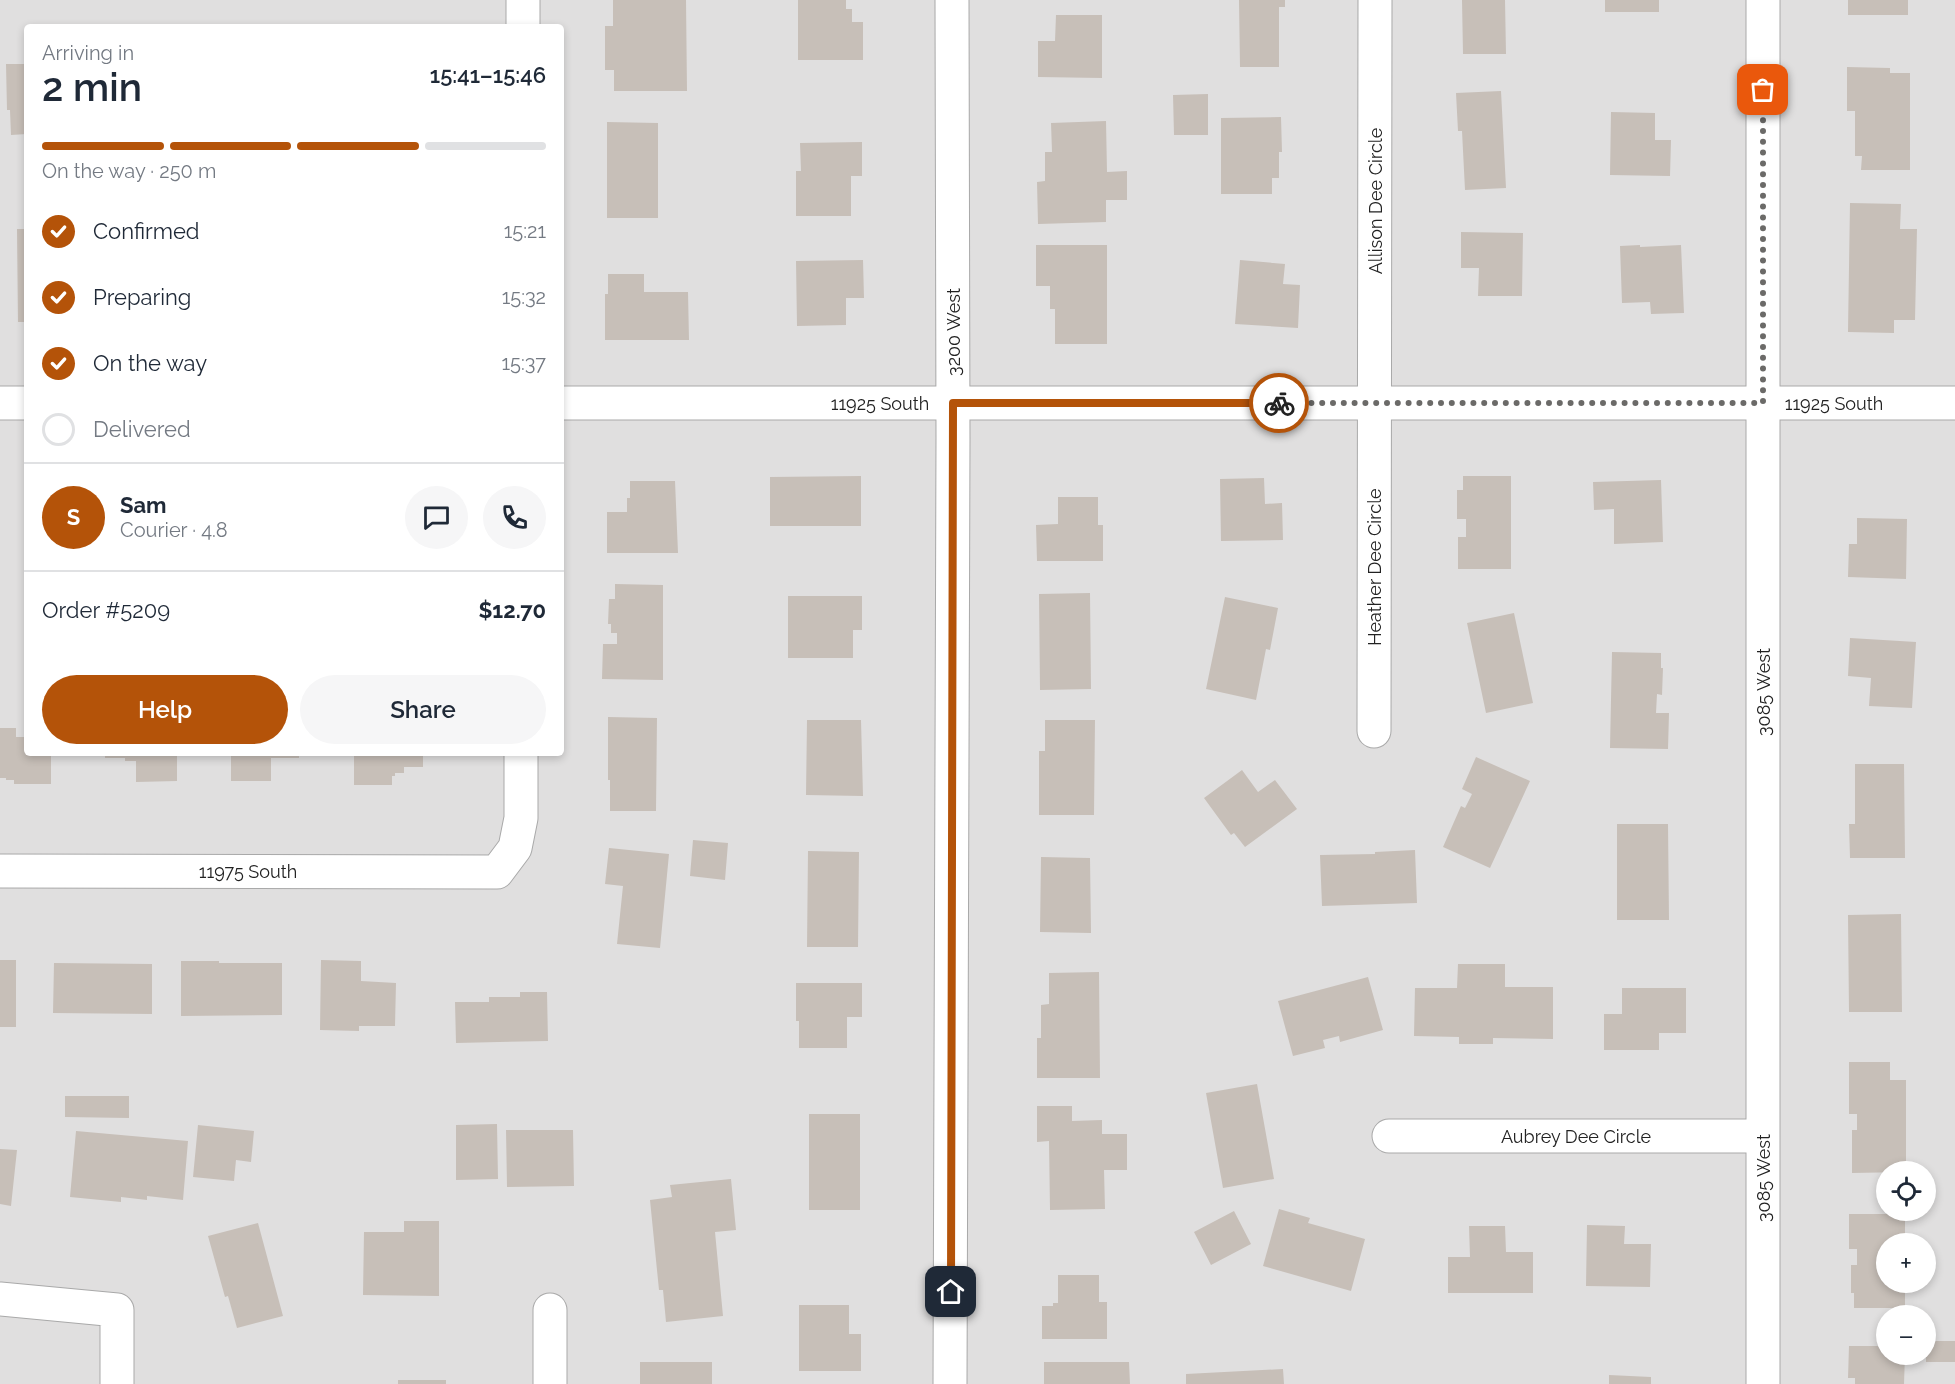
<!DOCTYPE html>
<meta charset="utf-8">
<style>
:root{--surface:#fff;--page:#f6f6f7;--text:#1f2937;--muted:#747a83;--line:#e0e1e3;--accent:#b45309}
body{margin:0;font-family:Raleway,sans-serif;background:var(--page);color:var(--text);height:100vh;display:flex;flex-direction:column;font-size:22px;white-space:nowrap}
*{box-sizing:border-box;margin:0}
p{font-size:20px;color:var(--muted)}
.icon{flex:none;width:33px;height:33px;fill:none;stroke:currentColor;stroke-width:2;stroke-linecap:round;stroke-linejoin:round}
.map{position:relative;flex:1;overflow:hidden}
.details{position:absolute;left:24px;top:24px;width:540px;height:732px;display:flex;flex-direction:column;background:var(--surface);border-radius:6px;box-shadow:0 3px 9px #0003}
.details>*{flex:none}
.tools{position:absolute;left:1876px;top:1161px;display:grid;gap:12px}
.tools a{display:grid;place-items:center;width:60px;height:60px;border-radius:50%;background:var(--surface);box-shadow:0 3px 9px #0003;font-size:30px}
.pin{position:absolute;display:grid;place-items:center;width:51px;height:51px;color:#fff;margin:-26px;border-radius:12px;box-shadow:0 3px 9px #0006}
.courier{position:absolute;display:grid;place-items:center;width:60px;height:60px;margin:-30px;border:4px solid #b45309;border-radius:50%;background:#fff;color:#222;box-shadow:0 2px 8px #0007}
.overview em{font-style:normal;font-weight:600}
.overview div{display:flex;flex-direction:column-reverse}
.overview{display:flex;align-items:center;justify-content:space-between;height:102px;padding:0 18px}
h1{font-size:39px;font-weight:600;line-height:45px}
.bar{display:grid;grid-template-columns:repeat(4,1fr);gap:9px 6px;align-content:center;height:72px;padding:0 18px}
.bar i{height:8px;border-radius:4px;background:var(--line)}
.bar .current{background:var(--accent)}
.bar p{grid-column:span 4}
.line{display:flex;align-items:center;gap:15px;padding:0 18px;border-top:2px solid var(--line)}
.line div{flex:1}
.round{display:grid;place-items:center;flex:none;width:63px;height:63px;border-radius:32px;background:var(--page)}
ol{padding:0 18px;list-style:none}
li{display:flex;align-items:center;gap:18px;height:66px}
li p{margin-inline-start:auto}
li .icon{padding:6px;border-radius:50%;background:var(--accent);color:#fff;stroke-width:4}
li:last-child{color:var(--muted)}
li i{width:33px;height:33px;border:3px solid var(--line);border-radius:50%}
.primary-button{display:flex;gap:12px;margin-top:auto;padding:12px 18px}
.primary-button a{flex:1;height:69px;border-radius:36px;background:var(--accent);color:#fff;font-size:24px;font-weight:600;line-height:69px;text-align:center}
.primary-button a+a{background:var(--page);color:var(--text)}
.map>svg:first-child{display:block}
</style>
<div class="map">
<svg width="1955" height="1384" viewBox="0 0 1955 1384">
<rect width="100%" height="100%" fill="#f2efe9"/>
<!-- residential -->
<path fill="#e0dfdf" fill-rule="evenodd" d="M 0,0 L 1955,0 L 1955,1384 L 0,1384 ZM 27,27 L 561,27 L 561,753 L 27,753 ZM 1887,1172 L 1926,1172 L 1926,1210 L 1887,1210 ZM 1887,1244 L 1926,1244 L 1926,1282 L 1887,1282 ZM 1887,1316 L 1926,1316 L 1926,1354 L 1887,1354 Z"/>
<!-- building -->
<path fill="#c7bfb8" d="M 613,0 L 686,0 L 687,91 L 614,91 L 614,70 L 605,70 L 605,26 L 613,26 Z
M 798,0 L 846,0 L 846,9 L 852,9 L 852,22 L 863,22 L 863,60 L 798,60 Z
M 1239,0 L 1285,0 L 1285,7 L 1279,7 L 1279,67 L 1240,67 Z
M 1462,0 L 1505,0 L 1506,54 L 1463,54 Z
M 1605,0 L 1659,0 L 1659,12 L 1605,12 Z
M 1848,0 L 1908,0 L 1908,15 L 1848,15 Z
M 1056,15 L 1102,15 L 1102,78 L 1038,77 L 1038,41 L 1055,41 Z
M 24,55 L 27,55 L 27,134 L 11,135 L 10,110 L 7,110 L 6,64 L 24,64 Z
M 1847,67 L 1890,68 L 1890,73 L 1910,73 L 1910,170 L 1861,170 L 1862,156 L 1855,156 L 1855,111 L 1847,111 Z
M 1501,91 L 1506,188 L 1465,190 L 1462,131 L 1458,131 L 1456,93 Z
M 1208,94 L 1208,135 L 1174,135 L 1173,95 Z
M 1611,112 L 1655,113 L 1655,140 L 1671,140 L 1670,176 L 1610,175 Z
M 1281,117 L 1282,152 L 1279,152 L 1279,178 L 1272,178 L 1272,194 L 1221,194 L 1221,118 Z
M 1106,121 L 1107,172 L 1127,171 L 1127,200 L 1106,200 L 1106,222 L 1038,224 L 1037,182 L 1045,181 L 1045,152 L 1052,152 L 1051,123 Z
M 607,122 L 658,123 L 658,218 L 607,218 Z
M 862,142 L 862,176 L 851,176 L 851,216 L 796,216 L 796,171 L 801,171 L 800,143 Z
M 1850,203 L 1901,204 L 1900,229 L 1917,229 L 1915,320 L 1894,320 L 1894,333 L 1848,332 Z
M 17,229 L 27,229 L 27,322 L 18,322 Z
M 1461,232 L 1523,233 L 1522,296 L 1478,296 L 1479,268 L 1461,268 Z
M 1036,245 L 1107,245 L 1107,344 L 1055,344 L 1055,309 L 1050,309 L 1050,286 L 1036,286 Z
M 1640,245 L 1640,247 L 1681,245 L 1684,313 L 1651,314 L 1650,302 L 1622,303 L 1620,246 Z
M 863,260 L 864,298 L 846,298 L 846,325 L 797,326 L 796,261 Z
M 1240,260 L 1285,264 L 1283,284 L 1300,285 L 1298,328 L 1235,324 Z
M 608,274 L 644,274 L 644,292 L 688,292 L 689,340 L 605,340 L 605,294 L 608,294 Z
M 861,476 L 861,526 L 770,526 L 770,477 Z
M 1463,476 L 1511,476 L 1511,569 L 1458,569 L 1458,537 L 1466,537 L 1466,519 L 1457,519 L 1457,490 L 1463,490 Z
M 1264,478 L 1265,504 L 1282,503 L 1283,540 L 1221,541 L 1220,479 Z
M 1661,480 L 1663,542 L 1614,544 L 1614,509 L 1594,510 L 1593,482 Z
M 630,481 L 675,481 L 678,553 L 607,553 L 607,512 L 627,512 L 627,498 L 630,498 Z
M 1058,497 L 1098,497 L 1098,525 L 1103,525 L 1103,561 L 1037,561 L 1036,525 L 1058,524 Z
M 24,512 L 27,512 L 27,556 L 24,556 Z
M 1857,518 L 1907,519 L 1906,579 L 1848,577 L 1849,544 L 1857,544 Z
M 615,584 L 663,585 L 663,680 L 602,679 L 603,644 L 617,644 L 617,633 L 611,633 L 611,624 L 608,624 L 609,599 L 615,599 Z
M 1090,593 L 1091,689 L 1040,690 L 1039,594 Z
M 788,596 L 862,596 L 862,630 L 853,630 L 853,658 L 788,658 Z
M 1225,597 L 1278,608 L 1270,650 L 1266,649 L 1256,700 L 1206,689 Z
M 1514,613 L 1533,703 L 1486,713 L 1467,623 Z
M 1850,638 L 1916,642 L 1912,708 L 1869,706 L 1871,678 L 1848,676 Z
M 1612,652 L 1661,653 L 1661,668 L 1663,668 L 1662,695 L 1657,694 L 1656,713 L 1669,713 L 1668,749 L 1610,748 Z
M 608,717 L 657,718 L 656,811 L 610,811 L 610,780 L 608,780 Z
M 807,720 L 861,720 L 863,796 L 806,795 Z
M 1045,720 L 1095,720 L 1094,815 L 1039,815 L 1039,751 L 1045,751 Z
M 0,728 L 16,728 L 16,737 L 27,737 L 27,753 L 51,753 L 51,784 L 14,784 L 14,780 L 6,780 L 6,778 L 0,778 Z
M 105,753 L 177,753 L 177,781 L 136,782 L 136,761 L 125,761 L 125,758 L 105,758 Z
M 231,753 L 299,753 L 299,758 L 271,758 L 271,781 L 231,781 Z
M 354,753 L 423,753 L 423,767 L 404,767 L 404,773 L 395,773 L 395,776 L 392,776 L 392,785 L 354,785 Z
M 1476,757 L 1530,781 L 1490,868 L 1443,847 L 1461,806 L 1465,808 L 1472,794 L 1462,789 Z
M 1855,764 L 1904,764 L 1905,858 L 1850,858 L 1849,824 L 1855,824 Z
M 1242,770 L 1258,792 L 1275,780 L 1297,809 L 1245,847 L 1234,833 L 1231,835 L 1204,798 Z
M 1617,824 L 1668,824 L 1669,920 L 1617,920 Z
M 693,840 L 728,843 L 725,880 L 690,876 Z
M 609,848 L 669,854 L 660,948 L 617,944 L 623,886 L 605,884 Z
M 1415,850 L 1417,903 L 1322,906 L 1320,855 L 1375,854 L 1375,852 Z
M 808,851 L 859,852 L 858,947 L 807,947 Z
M 1041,857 L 1090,858 L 1091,933 L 1040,932 Z
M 1901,914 L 1902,1012 L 1849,1012 L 1848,915 Z
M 0,960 L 16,960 L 16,1027 L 0,1027 Z
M 321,960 L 361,961 L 361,981 L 396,983 L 395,1026 L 359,1026 L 359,1031 L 320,1030 Z
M 181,961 L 219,961 L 219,963 L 282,963 L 282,1015 L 181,1016 Z
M 54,963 L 152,964 L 152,1014 L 53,1013 Z
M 1458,964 L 1505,964 L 1505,987 L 1553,987 L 1553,1039 L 1493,1038 L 1493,1044 L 1459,1044 L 1459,1037 L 1414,1036 L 1415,988 L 1457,988 Z
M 1099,972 L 1100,1078 L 1037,1078 L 1037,1038 L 1041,1038 L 1041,1005 L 1049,1004 L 1049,973 Z
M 1368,977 L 1383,1030 L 1340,1042 L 1339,1036 L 1323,1040 L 1325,1048 L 1293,1056 L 1278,1001 Z
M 796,983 L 862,983 L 862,1017 L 847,1017 L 847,1048 L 799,1048 L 799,1021 L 796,1021 Z
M 1622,988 L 1686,988 L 1686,1033 L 1659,1033 L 1659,1050 L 1604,1050 L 1604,1014 L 1622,1014 Z
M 520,992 L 547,992 L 548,1041 L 456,1043 L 455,1002 L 489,1002 L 489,997 L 520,997 Z
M 1849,1062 L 1890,1062 L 1890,1080 L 1906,1080 L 1906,1172 L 1852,1173 L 1852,1130 L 1857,1130 L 1857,1114 L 1849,1114 Z
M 1257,1084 L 1274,1179 L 1223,1188 L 1206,1093 Z
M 65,1096 L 129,1096 L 129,1118 L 65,1117 Z
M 1037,1106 L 1072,1106 L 1072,1121 L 1102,1120 L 1102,1134 L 1127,1134 L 1127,1170 L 1104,1170 L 1105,1209 L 1050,1210 L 1049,1141 L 1037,1142 Z
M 809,1114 L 860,1114 L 860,1210 L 809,1210 Z
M 497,1124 L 498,1179 L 456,1180 L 456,1125 Z
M 198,1125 L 254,1131 L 251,1162 L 236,1160 L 234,1181 L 193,1177 Z
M 506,1130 L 573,1130 L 574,1186 L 507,1187 Z
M 76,1131 L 188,1141 L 183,1200 L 147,1196 L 147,1200 L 121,1197 L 121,1202 L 70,1197 Z
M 0,1149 L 17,1150 L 11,1206 L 0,1204 Z
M 731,1179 L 736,1230 L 715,1232 L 723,1316 L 666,1322 L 663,1290 L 659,1290 L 650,1200 L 672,1197 L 670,1185 Z
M 1279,1209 L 1310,1218 L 1308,1223 L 1365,1239 L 1351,1291 L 1263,1266 Z
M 1234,1211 L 1251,1244 L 1211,1265 L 1194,1232 Z
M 1849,1214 L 1905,1214 L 1905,1244 L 1887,1244 L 1887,1282 L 1905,1282 L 1905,1308 L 1854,1308 L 1854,1293 L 1851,1293 L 1851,1265 L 1857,1265 L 1857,1249 L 1849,1249 Z
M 404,1221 L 439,1221 L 439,1296 L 363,1295 L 364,1232 L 404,1232 Z
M 258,1223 L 283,1316 L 237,1328 L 228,1296 L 225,1297 L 208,1236 Z
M 1587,1225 L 1625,1226 L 1624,1244 L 1651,1244 L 1650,1287 L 1586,1286 Z
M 1469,1226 L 1505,1226 L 1506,1252 L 1533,1252 L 1533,1293 L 1448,1293 L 1448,1257 L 1470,1257 Z
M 1058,1275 L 1099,1275 L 1099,1302 L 1107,1302 L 1107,1339 L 1042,1339 L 1042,1306 L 1053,1306 L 1053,1303 L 1058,1303 Z
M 799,1305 L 849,1305 L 849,1334 L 861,1334 L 861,1371 L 799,1371 Z
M 1926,1341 L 1955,1341 L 1955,1362 L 1926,1362 Z
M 1849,1346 L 1887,1346 L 1887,1354 L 1905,1354 L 1904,1384 L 1855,1384 L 1855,1378 L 1848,1378 Z
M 640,1362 L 712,1362 L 712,1384 L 640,1384 Z
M 1044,1362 L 1129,1362 L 1130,1384 L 1044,1384 Z
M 1283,1369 L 1284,1384 L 1186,1384 L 1186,1374 Z
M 1609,1375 L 1651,1377 L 1651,1384 L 1609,1384 Z
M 398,1380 L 446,1380 L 446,1384 L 398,1384 Z"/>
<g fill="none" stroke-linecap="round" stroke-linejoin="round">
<defs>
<path id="minor" d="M 523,27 L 523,0
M 0,403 L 27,403
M 561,403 L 1955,403
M 1374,731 L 1375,0
M 0,871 L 497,872 L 515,848 L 521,818 L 521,753
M 1389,1136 L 1763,1136
M 0,1299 L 117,1310 L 117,1384
M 550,1310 L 550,1384
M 950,1384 L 953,438 L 952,0
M 1763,1384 L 1763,0"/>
</defs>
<!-- minor casing -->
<use href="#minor" stroke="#a9a9a9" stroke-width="35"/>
<!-- minor -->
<use href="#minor" stroke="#fff" stroke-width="33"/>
</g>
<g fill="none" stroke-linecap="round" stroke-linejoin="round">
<!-- done -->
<path stroke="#6b6a68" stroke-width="6" stroke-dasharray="0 10.8" d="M 1279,403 L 1763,403 L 1763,90"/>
<!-- route -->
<path stroke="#b45309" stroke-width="8" d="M 951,1292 L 953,403 L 1279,403"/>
</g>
<g text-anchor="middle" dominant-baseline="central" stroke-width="4.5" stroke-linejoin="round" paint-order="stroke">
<!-- street labels -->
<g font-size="18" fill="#222" stroke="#fff">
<text transform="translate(1375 201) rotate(-90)">Allison Dee Circle</text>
<text transform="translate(953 332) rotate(-90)">3200 West</text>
<text x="880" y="403">11925 South</text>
<text x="1834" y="403">11925 South</text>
<text transform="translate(1374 567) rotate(-90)">Heather Dee Circle</text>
<text transform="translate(1763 692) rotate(-90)">3085 West</text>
<text x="248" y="871">11975 South</text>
<text x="1576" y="1136">Aubrey Dee Circle</text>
<text transform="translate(1763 1178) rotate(-90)">3085 West</text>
</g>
</g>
</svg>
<div class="tools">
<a><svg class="icon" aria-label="locate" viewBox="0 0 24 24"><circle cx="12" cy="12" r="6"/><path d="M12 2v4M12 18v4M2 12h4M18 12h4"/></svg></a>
<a>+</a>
<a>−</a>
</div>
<div class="pin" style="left:1763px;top:90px;background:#ea580c"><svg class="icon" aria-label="bag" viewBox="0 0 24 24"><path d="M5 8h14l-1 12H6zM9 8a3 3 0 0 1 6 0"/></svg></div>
<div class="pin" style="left:951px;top:1292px;background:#1f2937"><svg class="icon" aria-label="home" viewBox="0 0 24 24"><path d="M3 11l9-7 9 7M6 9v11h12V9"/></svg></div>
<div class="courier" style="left:1279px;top:403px"><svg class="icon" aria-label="bike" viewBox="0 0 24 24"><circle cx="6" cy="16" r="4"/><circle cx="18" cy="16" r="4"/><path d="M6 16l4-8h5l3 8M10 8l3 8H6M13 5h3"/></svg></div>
<section class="details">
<div class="overview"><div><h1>2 min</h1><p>Arriving in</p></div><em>15:41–15:46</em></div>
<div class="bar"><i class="current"></i><i class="current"></i><i class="current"></i><i></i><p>On the way · 250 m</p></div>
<ol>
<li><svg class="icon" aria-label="check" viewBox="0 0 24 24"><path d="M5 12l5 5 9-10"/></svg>Confirmed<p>15:21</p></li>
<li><svg class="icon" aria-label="check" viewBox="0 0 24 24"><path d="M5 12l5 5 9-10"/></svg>Preparing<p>15:32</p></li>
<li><svg class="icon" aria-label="check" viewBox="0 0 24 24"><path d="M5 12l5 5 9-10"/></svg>On the way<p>15:37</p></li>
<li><i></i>Delivered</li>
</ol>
<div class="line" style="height:108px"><b class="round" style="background:var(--accent);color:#fff">S</b><div><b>Sam</b><p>Courier · 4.8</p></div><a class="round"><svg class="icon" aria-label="chat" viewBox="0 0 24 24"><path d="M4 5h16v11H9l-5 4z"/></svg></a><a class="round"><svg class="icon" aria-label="phone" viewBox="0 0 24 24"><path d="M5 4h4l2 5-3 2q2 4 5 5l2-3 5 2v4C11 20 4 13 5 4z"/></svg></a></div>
<div class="line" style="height:78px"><div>Order #5209</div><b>$12.70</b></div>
<div class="primary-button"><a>Help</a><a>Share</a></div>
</section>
</div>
